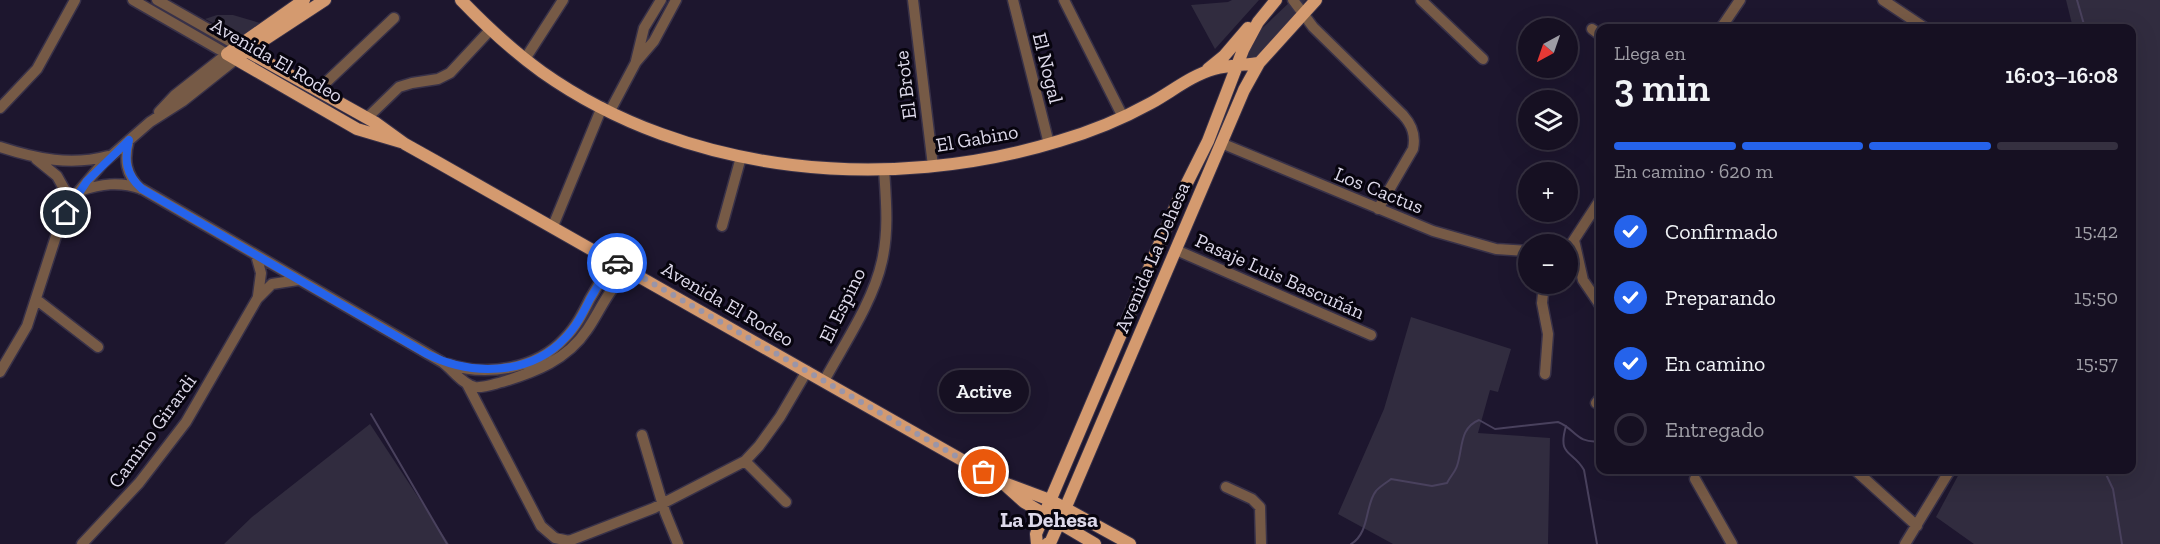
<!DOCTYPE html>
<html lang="es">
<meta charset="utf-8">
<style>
:root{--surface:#161022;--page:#231e2f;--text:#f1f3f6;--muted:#9e9da5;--line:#353040;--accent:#2563eb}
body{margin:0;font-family:"Zilla Slab",serif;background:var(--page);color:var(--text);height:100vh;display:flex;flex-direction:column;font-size:22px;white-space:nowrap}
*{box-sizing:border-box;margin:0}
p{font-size:20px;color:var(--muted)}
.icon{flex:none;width:33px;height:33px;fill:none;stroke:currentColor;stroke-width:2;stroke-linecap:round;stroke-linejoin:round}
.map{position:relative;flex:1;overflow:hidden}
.details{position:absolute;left:1596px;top:24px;width:540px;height:450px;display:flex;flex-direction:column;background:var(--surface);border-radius:12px;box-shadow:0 6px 24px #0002,0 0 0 2px var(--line)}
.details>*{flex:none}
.needle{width:39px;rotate:220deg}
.tools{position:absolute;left:1518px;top:18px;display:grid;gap:12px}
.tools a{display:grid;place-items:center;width:60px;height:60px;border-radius:50%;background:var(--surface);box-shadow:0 6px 24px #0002,0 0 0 2px var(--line);font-size:30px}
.pin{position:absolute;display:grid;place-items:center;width:51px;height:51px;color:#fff;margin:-26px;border:3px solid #fff;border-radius:50%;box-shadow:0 2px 6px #0007}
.courier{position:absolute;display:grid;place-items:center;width:60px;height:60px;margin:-30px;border:4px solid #2563eb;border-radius:50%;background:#fff;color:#222;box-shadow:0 2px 8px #0007}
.bubble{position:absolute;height:42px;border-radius:21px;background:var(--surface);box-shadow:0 6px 24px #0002,0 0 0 2px var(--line);font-size:20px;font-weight:600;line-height:42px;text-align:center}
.summary em{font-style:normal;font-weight:600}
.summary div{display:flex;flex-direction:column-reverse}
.summary{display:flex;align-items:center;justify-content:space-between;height:102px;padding:0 18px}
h1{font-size:39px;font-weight:600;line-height:45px}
.bar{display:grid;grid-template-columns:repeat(4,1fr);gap:9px 6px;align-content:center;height:72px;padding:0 18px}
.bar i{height:8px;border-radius:4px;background:var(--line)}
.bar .on{background:var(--accent)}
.bar p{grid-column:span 4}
ol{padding:0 18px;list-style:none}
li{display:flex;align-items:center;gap:18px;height:66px}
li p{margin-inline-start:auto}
li .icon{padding:6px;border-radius:50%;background:var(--accent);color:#fff;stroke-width:4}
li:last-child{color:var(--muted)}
li i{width:33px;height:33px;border:3px solid var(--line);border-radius:50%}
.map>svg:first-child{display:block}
</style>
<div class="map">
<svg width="2160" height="544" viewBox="0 0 2160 544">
<rect width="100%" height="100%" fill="#1d162e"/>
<!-- green -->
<path fill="#312c3f" d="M 1232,0 L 1259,0 L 1215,49 L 1191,5 L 1228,2 Z
M 1292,0 L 1306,0 L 1258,60 L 1243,64 L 1254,36 Z
M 2066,0 L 2160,0 L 2160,544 L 1974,544 L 1936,517 L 1961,470 L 2132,470 L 2132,28 L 2073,28 Z
M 217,15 L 233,15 L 260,23 L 241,37 L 205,19 Z
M 1411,317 L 1511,349 L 1498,392 L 1490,390 L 1478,433 L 1550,438 L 1548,544 L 1393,544 L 1338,514 L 1384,409 Z
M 370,424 L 449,544 L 224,544 L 252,517 Z"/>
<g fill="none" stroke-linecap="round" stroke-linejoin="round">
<!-- stream -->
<path stroke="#49415d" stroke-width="2" d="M 2077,0 L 2085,28
M 371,414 L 447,544
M 1566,426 C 1557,457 1573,450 1584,470 L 1597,544
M 2104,470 L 2113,489 L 2122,544
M 1351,544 C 1370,533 1365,504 1376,491 C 1379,487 1386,483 1391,479 L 1432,486 L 1447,483 C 1450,477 1455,472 1457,466 C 1463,449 1459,428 1479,420 L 1495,429 L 1558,422 C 1576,429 1576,444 1600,441"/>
<defs>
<path id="minor" d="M 133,0 L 227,54 L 175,95 L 159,112
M 157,0 L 238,46
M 913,0 L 933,166
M 1013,0 L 1049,144
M 1064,0 L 1123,117
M 1293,0 L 1313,27 L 1403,115 C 1412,125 1416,135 1413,149 L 1378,209
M 1421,0 L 1483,59
M 1883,0 L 1925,28
M 1721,28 L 1740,0
M 1592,29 L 1600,35
M 525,59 L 563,0
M 636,61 L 644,28 L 661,0
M 318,90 L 394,18
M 0,108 L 37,69 L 75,0
M 610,111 L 636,62 L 654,41 L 676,0
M 367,118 L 399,87 L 412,83 L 438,79 L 450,73 L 491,29
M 129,140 C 124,159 125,175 141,189
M 1221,143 L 1433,231 L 1496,249 L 1528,251
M 0,147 C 37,159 71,166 108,156
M 36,159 L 57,176 L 72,203
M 79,191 C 101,184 119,181 142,189 L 442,362 C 452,369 463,385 475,387 C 484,388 494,384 502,382 C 535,372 567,360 587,330 C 601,310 610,284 631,271
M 553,226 L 602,107
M 722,226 L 741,157
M 1574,240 L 1583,280 L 1600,305
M 1568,249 L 1600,200
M 1176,250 L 1371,335
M 256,255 L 261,273 L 258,296
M 1544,284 L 1542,303 L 1548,334 L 1545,374
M 37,300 L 98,347
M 448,364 C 486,377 537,369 565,338 C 576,327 583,313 590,299 C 598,285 607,273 607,257
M 0,372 L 27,326 L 57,233 L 79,191 L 103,163 L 150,122 L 183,101 L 236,59
M 824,381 C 844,344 873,302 882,261 C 889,230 886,200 884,169
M 467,384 L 541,526 L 555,538 L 569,541 L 654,508 L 745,461 L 759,446 L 780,417 L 807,371
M 1596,403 L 1600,398
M 642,435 L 665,512 L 678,544
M 745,461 L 786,502
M 1855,470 L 1917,526
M 1695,479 L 1732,544
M 1226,487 L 1252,499 L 1260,507 L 1261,544
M 82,544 L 139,483 L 186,422 L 257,299 L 272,284 L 298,280
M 1905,544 L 1950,470"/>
<path id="major" d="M 304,0 L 227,54 L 357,129 L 401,142
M 461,0 C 486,26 513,51 542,72 C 689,176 890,193 1059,141 C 1090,132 1122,119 1151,103 C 1171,92 1192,75 1214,69 C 1228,65 1245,65 1259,63
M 238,46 L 376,123 L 405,144 L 439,163 L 999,481 L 1050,500 L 1130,544
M 244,53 L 325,0
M 1208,69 L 1224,56 L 1248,28
M 1005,485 L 1024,502 L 1095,544
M 1037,544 L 1036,534 L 1044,515 L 1176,205 L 1208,141 L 1243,50 L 1258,22 L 1276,0
M 1047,544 L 1051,541 L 1065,509 L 1244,90 L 1259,63 L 1316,0"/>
</defs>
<!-- minor casing -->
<use href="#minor" stroke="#383148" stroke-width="13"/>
<!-- major casing -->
<use href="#major" stroke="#383148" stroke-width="14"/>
<!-- minor -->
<use href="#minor" stroke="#765a46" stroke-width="10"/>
<!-- major -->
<use href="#major" stroke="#d49a6f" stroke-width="12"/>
</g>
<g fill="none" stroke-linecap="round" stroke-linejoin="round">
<!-- done -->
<path stroke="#9a95a8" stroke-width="6" stroke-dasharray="0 10.8" d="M 617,263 L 984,472"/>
<!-- route -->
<path stroke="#2563eb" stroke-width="8" d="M 66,213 L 87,181 L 129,140 C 124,160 126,175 142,189 L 427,354 C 470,376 530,376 565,338 C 576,327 583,313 590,299 C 598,285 607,273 607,257 L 617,263"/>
</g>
<g text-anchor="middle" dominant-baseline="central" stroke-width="6" stroke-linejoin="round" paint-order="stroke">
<!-- street labels -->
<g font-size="20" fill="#ddd9ea" stroke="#07040e">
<text transform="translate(277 60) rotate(30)">Avenida El Rodeo</text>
<text transform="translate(1048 68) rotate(76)">El Nogal</text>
<text transform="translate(905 85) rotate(-97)">El Brote</text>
<text transform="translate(977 138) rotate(-10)">El Gabino</text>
<text transform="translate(1379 190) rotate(22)">Los Cactus</text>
<text transform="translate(1152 257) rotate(-67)">Avenida La Dehesa</text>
<text transform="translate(1280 276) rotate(24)">Pasaje Luis Bascuñán</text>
<text transform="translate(728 304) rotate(30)">Avenida El Rodeo</text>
<text transform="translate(842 305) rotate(-64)">El Espino</text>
<text transform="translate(152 431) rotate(-54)">Camino Girardi</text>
</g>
<!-- quarter labels -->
<g font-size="22" font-weight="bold" fill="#ddd9ea" stroke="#07040e">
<text x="1049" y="519">La Dehesa</text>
</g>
</g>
</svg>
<div class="tools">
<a><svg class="needle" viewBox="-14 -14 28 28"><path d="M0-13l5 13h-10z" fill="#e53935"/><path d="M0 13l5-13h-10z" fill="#9e9da5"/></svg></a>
<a><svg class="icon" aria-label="layers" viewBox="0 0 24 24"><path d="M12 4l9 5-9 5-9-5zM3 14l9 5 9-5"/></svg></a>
<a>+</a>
<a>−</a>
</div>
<div class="pin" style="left:984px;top:472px;background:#ea580c"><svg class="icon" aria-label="bag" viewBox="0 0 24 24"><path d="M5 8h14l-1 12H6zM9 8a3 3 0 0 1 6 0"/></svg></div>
<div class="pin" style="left:66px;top:213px;background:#1f2937"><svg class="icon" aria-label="home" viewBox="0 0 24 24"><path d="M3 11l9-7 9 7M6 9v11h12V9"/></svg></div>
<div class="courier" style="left:617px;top:263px"><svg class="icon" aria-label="car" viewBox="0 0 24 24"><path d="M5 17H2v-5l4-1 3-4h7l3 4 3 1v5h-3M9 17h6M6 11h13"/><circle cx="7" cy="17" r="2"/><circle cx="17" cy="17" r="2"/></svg></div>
<div class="bubble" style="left:939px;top:370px;width:90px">Active</div>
<section class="details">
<div class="summary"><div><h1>3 min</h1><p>Llega en</p></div><em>16:03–16:08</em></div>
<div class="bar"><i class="on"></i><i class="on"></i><i class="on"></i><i></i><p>En camino · 620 m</p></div>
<ol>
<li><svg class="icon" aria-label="check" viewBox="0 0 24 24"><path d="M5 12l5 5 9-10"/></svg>Confirmado<p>15:42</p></li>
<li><svg class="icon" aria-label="check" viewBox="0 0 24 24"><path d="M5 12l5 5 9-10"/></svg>Preparando<p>15:50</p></li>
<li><svg class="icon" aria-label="check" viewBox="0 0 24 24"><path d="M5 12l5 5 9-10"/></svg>En camino<p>15:57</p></li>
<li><i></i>Entregado</li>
</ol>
</section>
</div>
